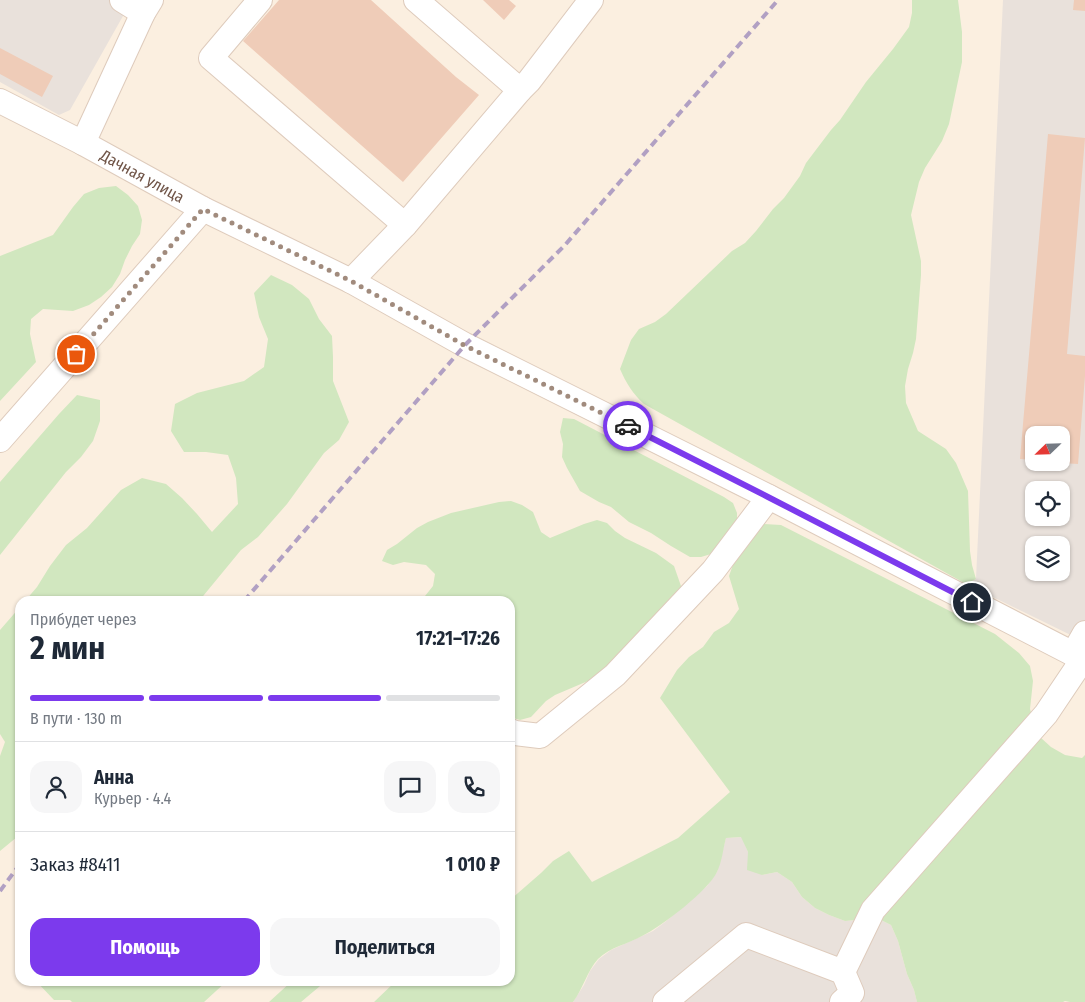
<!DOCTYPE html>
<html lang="ru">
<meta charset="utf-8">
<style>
:root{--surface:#fff;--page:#f6f6f7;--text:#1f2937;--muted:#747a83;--line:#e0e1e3;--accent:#7c3aed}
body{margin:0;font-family:"Fira Sans Condensed",sans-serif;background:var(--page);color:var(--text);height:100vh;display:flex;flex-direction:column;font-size:19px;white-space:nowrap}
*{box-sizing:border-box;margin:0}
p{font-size:16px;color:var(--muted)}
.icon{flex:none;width:28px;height:28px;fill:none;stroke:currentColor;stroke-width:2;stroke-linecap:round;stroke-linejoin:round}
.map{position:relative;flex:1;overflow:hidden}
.drawer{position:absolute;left:15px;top:596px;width:500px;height:390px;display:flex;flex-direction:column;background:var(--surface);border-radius:15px;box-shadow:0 1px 4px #0004}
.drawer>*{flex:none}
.needle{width:32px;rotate:247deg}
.controls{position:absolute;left:1025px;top:426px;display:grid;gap:10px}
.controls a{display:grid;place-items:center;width:45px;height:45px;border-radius:10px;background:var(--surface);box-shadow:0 1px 4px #0004;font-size:25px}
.pin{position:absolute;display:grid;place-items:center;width:42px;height:42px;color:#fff;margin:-21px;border:2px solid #fff;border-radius:50%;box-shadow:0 1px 5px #0007}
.courier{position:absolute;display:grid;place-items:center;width:50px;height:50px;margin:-25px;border:4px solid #7c3aed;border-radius:50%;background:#fff;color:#222;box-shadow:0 1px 6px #0007}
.headline em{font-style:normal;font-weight:700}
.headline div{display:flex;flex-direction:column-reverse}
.headline{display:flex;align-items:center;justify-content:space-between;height:85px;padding:0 15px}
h1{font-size:32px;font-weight:700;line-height:38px}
.bar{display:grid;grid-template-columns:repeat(4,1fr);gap:8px 5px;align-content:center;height:60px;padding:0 15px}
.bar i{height:6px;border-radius:4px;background:var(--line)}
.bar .current{background:var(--accent)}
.bar p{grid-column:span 4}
.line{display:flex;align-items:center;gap:12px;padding:0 15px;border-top:1px solid var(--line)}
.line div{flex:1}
.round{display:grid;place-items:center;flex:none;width:52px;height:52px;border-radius:15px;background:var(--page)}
.cta{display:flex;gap:10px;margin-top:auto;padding:10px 15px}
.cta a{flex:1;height:58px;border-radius:15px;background:var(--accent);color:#fff;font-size:20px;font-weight:700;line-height:58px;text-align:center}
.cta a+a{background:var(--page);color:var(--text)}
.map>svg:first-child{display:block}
</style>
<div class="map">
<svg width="1085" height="1002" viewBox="0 0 1085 1002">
<rect width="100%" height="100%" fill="#fbefe0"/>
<!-- industrial -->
<path fill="#e9e1db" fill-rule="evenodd" d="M 0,0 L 132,0 L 70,110 L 59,115 L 0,82 Z
M 1003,0 L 1085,0 L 1085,642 L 966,584 L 976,579 ZM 1034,435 L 1061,435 L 1061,462 L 1034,462 ZM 1034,490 L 1061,490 L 1061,518 L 1034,518 ZM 1034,545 L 1061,545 L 1061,572 L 1034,572 Z
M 742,837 L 748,852 L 762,875 L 777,872 L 792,882 L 802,897 L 815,908 L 829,915 L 845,921 L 877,918 L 891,925 L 898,941 L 907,974 L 914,990 L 917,1002 L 573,1002 L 584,985 L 590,971 L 599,959 L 611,950 L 653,931 L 665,922 L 707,886 L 717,872 L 726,838 Z"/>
<!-- green -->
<path fill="#d1e7bf" d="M 912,0 L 958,0 L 962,32 L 962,62 L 949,124 L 942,141 L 925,168 L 919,182 L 911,215 L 921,261 L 921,275 L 916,339 L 913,353 L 908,369 L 905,386 L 906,403 L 918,431 L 946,449 L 956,463 L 968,491 L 970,551 L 972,565 L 976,579 L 966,584 L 644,404 C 633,394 626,383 620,369 L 631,340 L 639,329 L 655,322 L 666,314 L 732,251 L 745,243 L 756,231 L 773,209 L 784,198 L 800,176 L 806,163 L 831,130 L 840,120 L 866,82 L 893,49 L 909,27 L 912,13 Z
M 116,186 L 128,195 L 138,206 L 142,220 L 140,234 L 132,246 L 125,260 L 120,274 L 112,287 L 101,297 L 89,305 L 73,311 L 43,309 L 31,319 L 30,334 L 36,362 L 0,401 L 0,256 L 53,235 L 73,207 L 84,194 L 99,188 Z
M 271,275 L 292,285 L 309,299 L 319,319 L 332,336 L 333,357 L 333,381 L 349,422 L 339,440 L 324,453 L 287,504 L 258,537 L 241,550 L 199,601 L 25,601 L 37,587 L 50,566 L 66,545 L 87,528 L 121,490 L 142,478 L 166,484 L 182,498 L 197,514 L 212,532 L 238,504 L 236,478 L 228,455 L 206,452 L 184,452 L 171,431 L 175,404 L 197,393 L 244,381 L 264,367 L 268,339 L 259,317 L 254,293 Z
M 77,395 L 100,400 L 100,421 L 93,441 L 81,457 L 66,472 L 0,555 L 0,482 L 59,414 Z
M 563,418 L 574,419 L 724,497 L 733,503 L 737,513 L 737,523 L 719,547 L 711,554 L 701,557 L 690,557 L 671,546 L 651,533 L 629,522 L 611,507 L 599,502 L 580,491 L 567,468 L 562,457 L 563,444 L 560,432 Z
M 511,501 L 522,505 L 533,512 L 541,532 L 550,538 L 584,524 L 597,520 L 607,523 L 615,531 L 625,538 L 656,553 L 674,566 L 681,586 L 680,596 L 595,678 L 555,695 L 546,701 L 531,717 L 520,720 L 510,717 L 510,601 L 421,601 L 433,586 L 435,574 L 426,565 L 404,562 L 393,565 L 382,561 L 387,550 L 397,544 L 417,528 L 428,522 L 451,513 L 499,502 Z
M 764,524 L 781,525 L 995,634 L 1019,653 L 1030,666 L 1033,681 L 1030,709 L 1034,723 L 1040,737 L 1051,747 L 1065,755 L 1082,758 L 1085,755 L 1085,1002 L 1070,1002 L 1065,1001 L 1063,1002 L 917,1002 L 914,990 L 907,974 L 898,941 L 891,925 L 877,918 L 845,921 L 829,915 L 815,908 L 802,897 L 792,882 L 777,872 L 762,875 L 747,870 L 748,852 L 741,837 L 726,838 C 723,849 722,862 717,872 C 709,890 661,927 642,936 C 628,944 610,947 598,959 C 587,971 583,989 573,1002 L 374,1002 L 396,981 L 510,981 L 510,900 L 541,873 L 553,861 L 569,851 L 592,882 L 678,838 L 730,792 L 660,698 L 677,670 L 689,657 L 703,647 L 714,632 L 729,623 L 739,609 L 729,576 L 735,559 L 750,534 Z
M 20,607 L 20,832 L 17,837 L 0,851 L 0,756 L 5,742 L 0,734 L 0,630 Z
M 36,981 L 227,981 L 204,1002 L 72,1002 L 70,1000 L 54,1000 Z
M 292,981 L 326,981 L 301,1002 L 269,1002 Z"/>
<!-- building -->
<path fill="#efccb8" d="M 279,0 L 371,0 L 456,77 L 479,95 L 403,182 L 243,41 Z
M 483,0 L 509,0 L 516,6 L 504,20 Z
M 1074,0 L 1085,0 L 1085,11 L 1073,10 Z
M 0,48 L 53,76 L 42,97 L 0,74 Z
M 1048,134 L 1085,138 L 1067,354 L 1085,356 L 1085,376 L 1078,464 L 1061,463 L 1061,435 L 1034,435 L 1034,460 L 1020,459 Z"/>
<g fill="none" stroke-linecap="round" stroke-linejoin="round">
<defs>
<g id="minor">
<path d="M 122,0 L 143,13"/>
<path d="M 260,0 L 211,58 L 405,225"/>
<path d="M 520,90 L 529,81 L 591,0"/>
<path id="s1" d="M 0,101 L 83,143 L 203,209 L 351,281 L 465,345 L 769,497 L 1085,660"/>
<path d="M 83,143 L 143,13 L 151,0"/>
<path d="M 351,281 L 405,225 L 520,90 L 416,0"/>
<path d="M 0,440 L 203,209"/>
<path d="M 1073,654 L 1085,633"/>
<path d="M 510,731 L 515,733 L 540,736 L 615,675 L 713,571 L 769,497"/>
<path d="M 843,972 L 873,910 L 1046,714 L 1083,659"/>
<path d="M 665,1002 L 746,935 L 843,972 L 852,993 L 842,1002"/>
</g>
</defs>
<!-- minor casing -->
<use href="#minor" stroke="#decbbc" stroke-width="26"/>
<!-- minor -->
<use href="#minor" stroke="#fff" stroke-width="24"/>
<!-- rail -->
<path stroke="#b1a0c3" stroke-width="4" stroke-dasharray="8 5" stroke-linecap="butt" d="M 244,601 L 465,345 L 565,245 L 778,0
M 0,891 L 20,864"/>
</g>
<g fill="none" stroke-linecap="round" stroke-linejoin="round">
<!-- done -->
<path stroke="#a18b7d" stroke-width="5" stroke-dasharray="0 9" d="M 76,354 L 203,209 L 351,281 L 464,345 L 628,426"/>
<!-- route -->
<path stroke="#7c3aed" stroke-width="6" d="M 628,426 L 768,497 L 972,602"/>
</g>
<g text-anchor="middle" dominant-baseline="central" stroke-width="4" stroke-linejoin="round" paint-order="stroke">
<!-- street labels -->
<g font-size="16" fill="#705548" stroke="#fef3e5">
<text stroke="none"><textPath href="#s1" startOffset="161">Дачная улица</textPath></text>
</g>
</g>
</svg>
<div class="controls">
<a><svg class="needle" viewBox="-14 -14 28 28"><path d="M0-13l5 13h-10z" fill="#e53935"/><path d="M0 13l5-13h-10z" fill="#747a83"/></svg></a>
<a><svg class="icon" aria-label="locate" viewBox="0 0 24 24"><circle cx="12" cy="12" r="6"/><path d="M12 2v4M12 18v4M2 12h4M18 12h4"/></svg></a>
<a><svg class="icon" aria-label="layers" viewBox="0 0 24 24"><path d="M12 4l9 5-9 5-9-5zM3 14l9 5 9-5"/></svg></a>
</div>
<div class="pin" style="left:76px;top:354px;background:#ea580c"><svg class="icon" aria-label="bag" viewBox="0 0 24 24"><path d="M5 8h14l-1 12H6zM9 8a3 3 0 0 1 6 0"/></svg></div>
<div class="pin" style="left:972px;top:602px;background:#1f2937"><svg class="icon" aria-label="home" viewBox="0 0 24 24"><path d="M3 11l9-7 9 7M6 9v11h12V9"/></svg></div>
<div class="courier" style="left:628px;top:426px"><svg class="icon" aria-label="car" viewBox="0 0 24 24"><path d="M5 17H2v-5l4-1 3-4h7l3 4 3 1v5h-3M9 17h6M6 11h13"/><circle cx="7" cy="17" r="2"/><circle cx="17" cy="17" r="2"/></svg></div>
<section class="drawer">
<div class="headline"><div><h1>2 мин</h1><p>Прибудет через</p></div><em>17:21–17:26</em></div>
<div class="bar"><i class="current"></i><i class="current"></i><i class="current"></i><i></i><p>В пути · 130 m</p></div>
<div class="line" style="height:90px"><a class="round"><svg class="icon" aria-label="person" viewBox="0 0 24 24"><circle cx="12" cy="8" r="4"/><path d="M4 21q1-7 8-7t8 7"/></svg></a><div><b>Анна</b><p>Курьер · 4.4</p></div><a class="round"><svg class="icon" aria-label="chat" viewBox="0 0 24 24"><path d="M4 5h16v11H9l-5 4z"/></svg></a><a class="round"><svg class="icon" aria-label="phone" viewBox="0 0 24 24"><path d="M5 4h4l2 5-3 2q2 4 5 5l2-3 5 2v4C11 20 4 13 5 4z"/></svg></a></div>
<div class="line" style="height:65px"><div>Заказ #8411</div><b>1 010 ₽</b></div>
<div class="cta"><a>Помощь</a><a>Поделиться</a></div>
</section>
</div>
